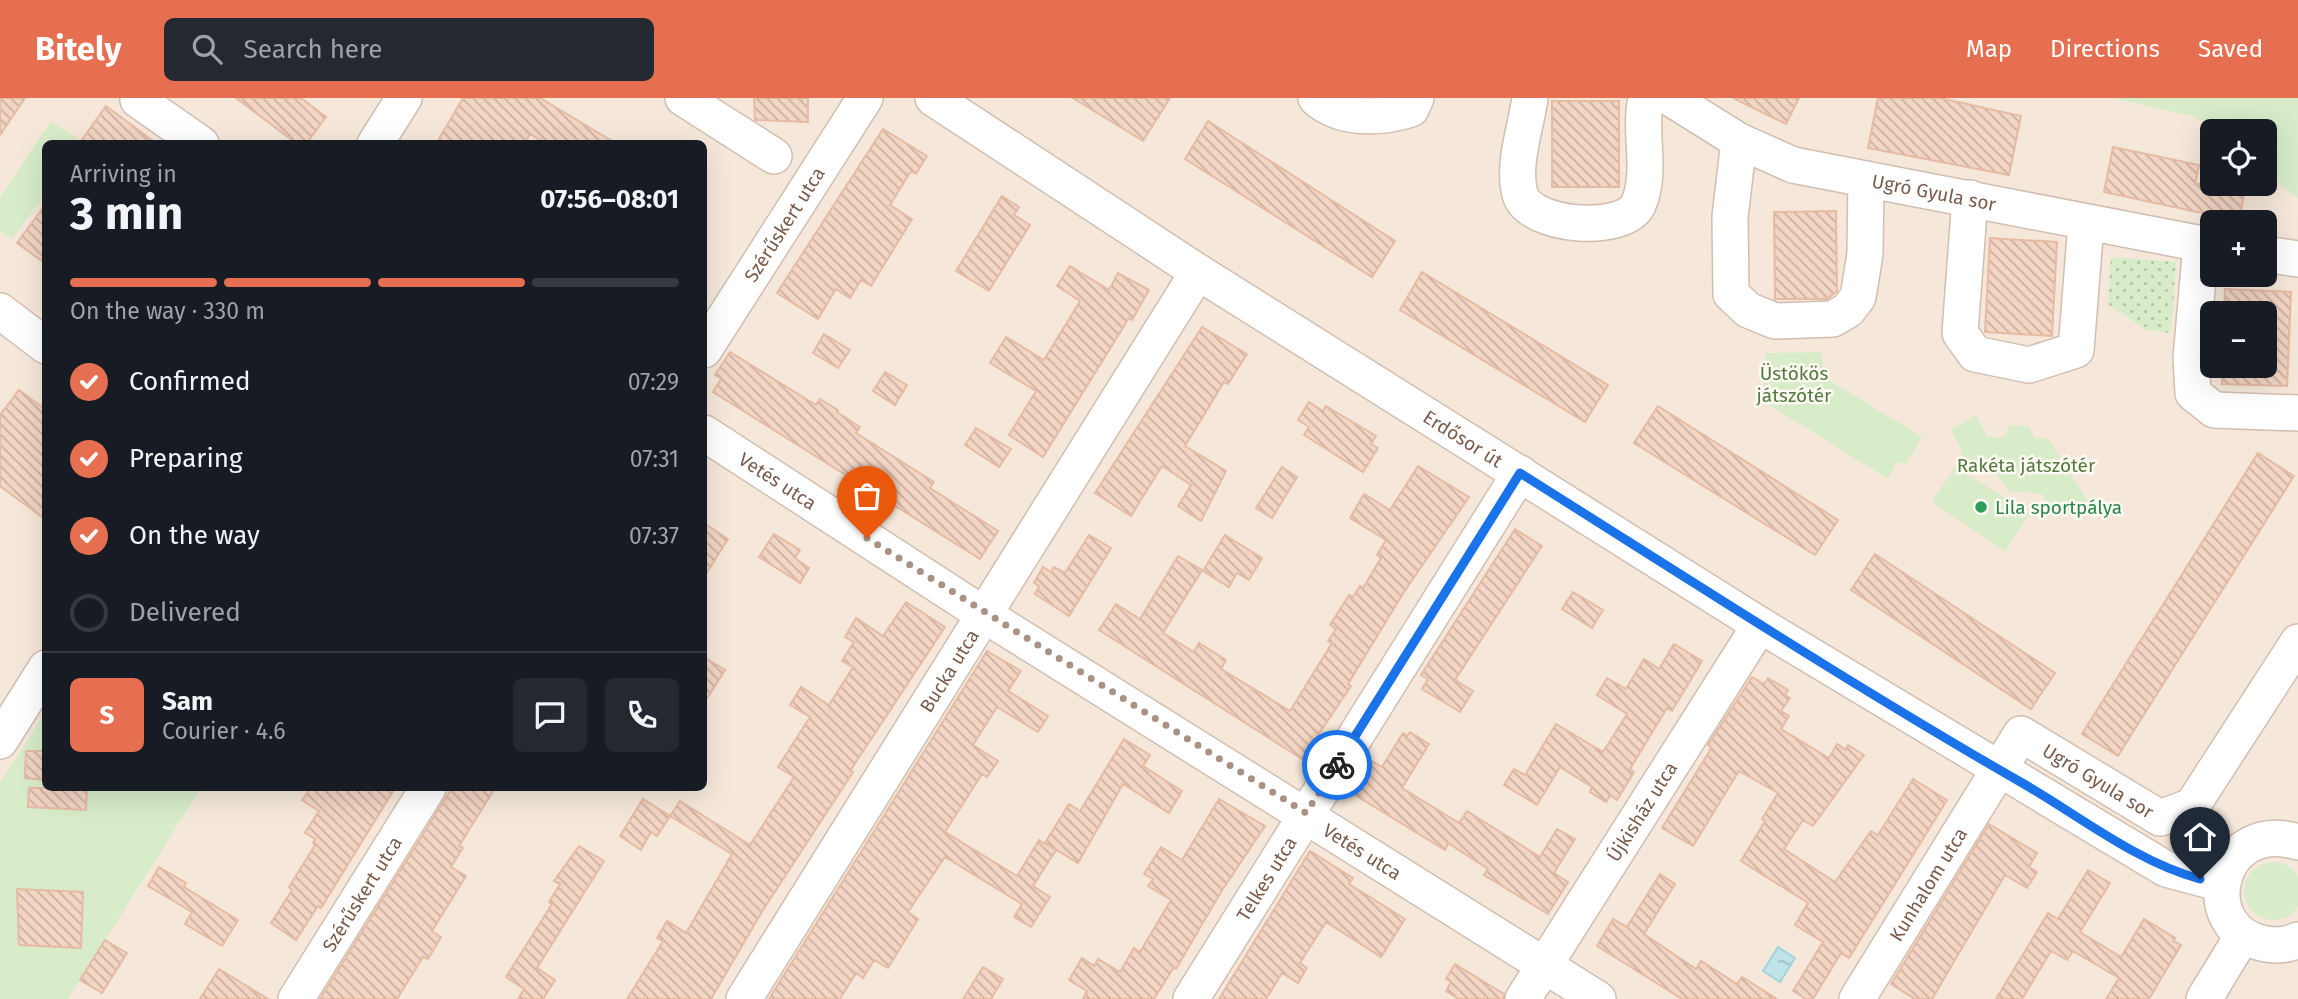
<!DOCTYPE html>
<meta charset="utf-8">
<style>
:root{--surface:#171b24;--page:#242831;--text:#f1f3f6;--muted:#9ea1a6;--line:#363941;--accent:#e76f51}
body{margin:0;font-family:"Fira Sans",sans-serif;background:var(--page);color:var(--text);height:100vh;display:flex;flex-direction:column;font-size:26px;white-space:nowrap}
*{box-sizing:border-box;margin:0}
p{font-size:23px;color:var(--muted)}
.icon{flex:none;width:38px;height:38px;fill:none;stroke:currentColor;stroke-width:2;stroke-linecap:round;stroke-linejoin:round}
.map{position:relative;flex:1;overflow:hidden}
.drawer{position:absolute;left:42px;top:42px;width:665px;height:651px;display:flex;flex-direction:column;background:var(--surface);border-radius:10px;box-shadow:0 7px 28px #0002}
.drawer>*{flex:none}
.tools{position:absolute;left:2200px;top:21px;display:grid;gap:14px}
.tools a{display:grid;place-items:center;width:77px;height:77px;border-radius:10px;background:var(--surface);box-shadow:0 7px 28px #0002;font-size:35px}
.pin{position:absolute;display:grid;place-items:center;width:60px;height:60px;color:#fff;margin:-72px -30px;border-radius:50% 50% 50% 0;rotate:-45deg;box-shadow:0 0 7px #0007}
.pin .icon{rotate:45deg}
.courier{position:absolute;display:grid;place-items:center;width:70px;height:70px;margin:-35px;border:5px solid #1a73e8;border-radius:50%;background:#fff;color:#222;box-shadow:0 2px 9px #0007}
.summary em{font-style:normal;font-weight:700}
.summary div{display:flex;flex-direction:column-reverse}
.summary{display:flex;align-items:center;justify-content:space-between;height:119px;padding:0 28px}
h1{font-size:46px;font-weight:700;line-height:52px}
.bar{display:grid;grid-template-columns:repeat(4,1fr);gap:10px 7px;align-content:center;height:84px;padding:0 28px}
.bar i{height:9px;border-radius:5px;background:var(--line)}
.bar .active{background:var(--accent)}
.bar p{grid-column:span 4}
.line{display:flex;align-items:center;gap:18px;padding:0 28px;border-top:2px solid var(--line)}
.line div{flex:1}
.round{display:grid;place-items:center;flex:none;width:74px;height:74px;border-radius:10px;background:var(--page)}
ol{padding:0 28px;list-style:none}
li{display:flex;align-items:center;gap:21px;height:77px}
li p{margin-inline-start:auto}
li .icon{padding:7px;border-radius:50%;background:var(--accent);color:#fff;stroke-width:4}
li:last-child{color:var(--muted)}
li i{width:38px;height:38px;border:4px solid var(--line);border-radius:50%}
header{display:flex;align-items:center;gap:42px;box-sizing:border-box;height:98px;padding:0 35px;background:var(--accent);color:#fff}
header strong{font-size:33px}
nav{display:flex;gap:38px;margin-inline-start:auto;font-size:24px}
.search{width:490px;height:63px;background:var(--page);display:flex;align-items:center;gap:18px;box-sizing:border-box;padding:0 24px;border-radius:10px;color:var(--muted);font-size:26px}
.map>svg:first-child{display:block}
</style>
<header>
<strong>Bitely</strong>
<div class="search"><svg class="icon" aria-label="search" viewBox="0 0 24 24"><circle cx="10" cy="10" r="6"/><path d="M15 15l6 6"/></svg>Search here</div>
<nav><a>Map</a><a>Directions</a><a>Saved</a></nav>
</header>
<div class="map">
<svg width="2298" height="901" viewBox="0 0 2298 901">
<defs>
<pattern id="garden-dots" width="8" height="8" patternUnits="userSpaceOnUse" patternTransform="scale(1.75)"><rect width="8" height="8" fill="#d8ecc9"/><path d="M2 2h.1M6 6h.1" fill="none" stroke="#b4c2a5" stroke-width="1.8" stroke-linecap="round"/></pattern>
<pattern id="water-ripples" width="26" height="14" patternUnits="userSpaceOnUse" patternTransform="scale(1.75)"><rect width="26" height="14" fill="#bfe3e8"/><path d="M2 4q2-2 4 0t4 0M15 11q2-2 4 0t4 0" fill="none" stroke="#a0bbbe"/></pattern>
<pattern id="building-back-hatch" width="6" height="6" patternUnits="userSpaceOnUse" patternTransform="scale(1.75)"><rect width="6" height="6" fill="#f3d5c3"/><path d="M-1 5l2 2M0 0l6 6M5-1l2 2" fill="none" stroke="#cab0a1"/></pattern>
</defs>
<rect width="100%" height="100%" fill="#fdf6ec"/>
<!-- residential -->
<path fill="#f5e8da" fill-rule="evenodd" d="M 0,0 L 2111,0 L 2196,19 L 2213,33 L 2212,86 L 2264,86 L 2265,74 L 2298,101 L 2298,901 L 0,901 ZM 46,46 L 704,46 L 704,690 L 46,690 ZM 2212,124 L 2264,124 L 2264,177 L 2212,177 ZM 2212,215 L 2264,215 L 2264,268 L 2212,268 Z"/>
<!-- green -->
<path fill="#d8ecc9" d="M 2111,0 L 2298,0 L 2298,101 L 2265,74 L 2264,33 L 2213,33 L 2196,19 Z
M 51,23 L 77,41 L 73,45 L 46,46 L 45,96 L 12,141 L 0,133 L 0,99 Z
M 1821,254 L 1824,279 L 1922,339 L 1906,367 L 1897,363 L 1888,381 L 1763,303 L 1766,255 Z
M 1976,317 L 1988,339 L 2004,339 L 2009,327 L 2028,328 L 2035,340 L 2048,341 L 2088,403 L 2057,420 L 2042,396 L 2009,393 L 1992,370 L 1967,370 L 1961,362 L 1962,353 L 1951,332 Z
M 1955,369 L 2030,415 L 2005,453 L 1932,404 Z
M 45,614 L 46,690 L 201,690 L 68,901 L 0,901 L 0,685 Z
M2244 793a29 29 0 1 1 58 0a29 29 0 1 1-58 0Z"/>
<!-- garden -->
<path fill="url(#garden-dots)" d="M 2111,159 L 2176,164 L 2171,235 L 2147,232 L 2108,206 Z"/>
<!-- water -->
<path fill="url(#water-ripples)" stroke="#a5d3da" stroke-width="2" d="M 1778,849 L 1795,860 L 1780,884 L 1763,873 Z"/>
<!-- building -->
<path fill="url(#building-back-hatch)" stroke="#e6bba3" stroke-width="2" d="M 0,0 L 25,0 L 0,37 Z
M 236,0 L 301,0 L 326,19 L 306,46 L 297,46 Z
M 463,0 L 540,0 L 617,46 L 547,46 L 530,36 L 524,46 L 436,46 Z
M 754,0 L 808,0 L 808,24 L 755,22 Z
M 1073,0 L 1170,0 L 1143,43 Z
M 1733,0 L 1799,0 L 1786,26 Z
M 1878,0 L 1940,0 L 2021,18 L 2009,77 L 1868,50 Z
M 1552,3 L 1619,3 L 1619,89 L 1552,89 Z
M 106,8 L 157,46 L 79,46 Z
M 1208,23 L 1395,143 L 1372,179 L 1185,61 Z
M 883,31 L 927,58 L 916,76 L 911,73 L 890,107 L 912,121 L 871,188 L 861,182 L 850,200 L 836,191 L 818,221 L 777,195 Z
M 2113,49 L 2199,67 L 2195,86 L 2246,86 L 2239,123 L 2104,94 Z
M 1002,98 L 1019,109 L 1014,117 L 1030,127 L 989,193 L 956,173 Z
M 46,106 L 46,166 L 17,145 Z
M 1836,113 L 1837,193 L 1827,201 L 1775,201 L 1774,114 Z
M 1990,140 L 2057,144 L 2052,238 L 1985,234 Z
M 1070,168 L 1109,192 L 1118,175 L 1149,192 L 1132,222 L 1129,220 L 1043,359 L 1009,337 L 1036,293 L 990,265 L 1006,239 L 1044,262 L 1080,203 L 1057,188 Z
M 1422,174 L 1608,287 L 1585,324 L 1400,212 Z
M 2225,191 L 2291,194 L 2287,288 L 2222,286 L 2222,268 L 2264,268 L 2264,215 L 2224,215 Z
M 1202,229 L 1247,256 L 1228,286 L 1224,284 L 1185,348 L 1226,373 L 1201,423 L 1178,408 L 1191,387 L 1162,368 L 1131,418 L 1095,395 Z
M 824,236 L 850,252 L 838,270 L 813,255 Z
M 730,254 L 816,307 L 820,301 L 838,312 L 837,314 L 860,329 L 856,335 L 934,384 L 930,390 L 998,433 L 980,461 L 713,294 L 721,281 L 715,277 Z
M 885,274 L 907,287 L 895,307 L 873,293 Z
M 19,292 L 46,312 L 46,422 L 0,388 L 0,317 Z
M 1309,304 L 1323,313 L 1326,308 L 1376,338 L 1371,346 L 1378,350 L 1363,374 L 1304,337 L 1309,329 L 1298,322 Z
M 1658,308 L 1838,422 L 1815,457 L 1634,345 Z
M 976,330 L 1011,351 L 999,369 L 965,347 Z
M 2258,355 L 2294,378 L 2118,658 L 2082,636 Z
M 1418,368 L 1469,399 L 1404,494 L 1348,586 L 1351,588 L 1302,661 L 1099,532 L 1116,506 L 1140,521 L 1178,458 L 1202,472 L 1163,535 L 1194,554 L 1199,545 L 1226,562 L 1221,571 L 1290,613 L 1332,545 L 1328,543 L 1336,531 L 1330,527 L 1349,497 L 1353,499 L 1360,488 L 1363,490 L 1381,460 L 1377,457 L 1386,442 L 1350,420 L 1364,396 L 1390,412 Z
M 1282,369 L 1297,379 L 1272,420 L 1256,410 Z
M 704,425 L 728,441 L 704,479 Z
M 1515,431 L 1542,448 L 1455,582 L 1473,593 L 1460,614 L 1422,591 L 1428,581 L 1421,577 Z
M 774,436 L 800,452 L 795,460 L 809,470 L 800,485 L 759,459 Z
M 1089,437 L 1111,450 L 1069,518 L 1035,496 L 1039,488 L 1034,485 L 1043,469 L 1051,474 L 1054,469 L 1065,475 Z
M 1225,437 L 1262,460 L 1249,482 L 1237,475 L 1229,489 L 1203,473 Z
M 1875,456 L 2055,575 L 2031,611 L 1851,492 Z
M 1573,494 L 1603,512 L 1592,530 L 1562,511 Z
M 906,504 L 945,529 L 850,673 L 853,674 L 763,812 L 711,901 L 627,901 L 663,843 L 657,840 L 667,823 L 686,835 L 732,756 L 670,718 L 680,703 L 750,747 L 794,679 L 778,669 L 810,619 L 790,607 L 801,589 L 829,607 L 853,569 L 842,563 L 854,544 L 845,539 L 856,520 L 883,538 Z
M 1674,546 L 1702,563 L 1672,613 L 1667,610 L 1630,671 L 1634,674 L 1617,702 L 1610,697 L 1606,704 L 1590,694 L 1592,689 L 1560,669 L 1537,707 L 1504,687 L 1514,671 L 1525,677 L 1556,626 L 1603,654 L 1627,616 L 1597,597 L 1607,580 L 1626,591 L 1644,561 L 1659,571 Z
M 987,553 L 1021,573 L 1008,593 L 1048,618 L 1038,634 L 997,609 L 973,647 L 998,663 L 987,679 L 982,676 L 945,734 L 1017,778 L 1039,742 L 1056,752 L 1033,788 L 1050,799 L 1031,829 L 1014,819 L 1022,806 L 945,759 L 908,814 L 918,821 L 888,870 L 874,862 L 863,880 L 856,875 L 840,901 L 769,901 Z
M 704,559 L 725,572 L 704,605 Z
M 1752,579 L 1764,586 L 1768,580 L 1788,592 L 1785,597 L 1790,600 L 1781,613 L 1789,618 L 1781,631 L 1829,660 L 1837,646 L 1846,652 L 1848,647 L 1864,657 L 1813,728 L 1803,722 L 1784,751 L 1835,784 L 1871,733 L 1878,737 L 1913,681 L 1947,702 L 1849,860 L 1841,855 L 1813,901 L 1806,901 L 1793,893 L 1823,844 L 1795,827 L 1808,805 L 1741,763 L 1765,723 L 1762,721 L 1778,695 L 1739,673 L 1693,748 L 1662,730 L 1709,654 L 1711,649 L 1708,647 Z
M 1410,634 L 1429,646 L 1402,690 L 1459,725 L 1467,713 L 1540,759 L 1557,731 L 1575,741 L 1554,775 L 1568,784 L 1548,816 L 1484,777 L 1488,771 L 1448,745 L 1445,752 L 1350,694 L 1370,662 L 1382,669 L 1403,635 L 1407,638 Z
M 1124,641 L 1150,657 L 1143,668 L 1182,693 L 1169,715 L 1123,686 L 1078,765 L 1045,745 L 1069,706 L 1080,713 Z
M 26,653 L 46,653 L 46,682 L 25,680 Z
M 29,690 L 87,690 L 86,712 L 28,709 Z
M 311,690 L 395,690 L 321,810 L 318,808 L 296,842 L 271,825 L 292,792 L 289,789 L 315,747 L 313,745 L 315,741 L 305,735 L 319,713 L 302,702 Z
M 452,690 L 495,690 L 459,748 L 463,750 L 451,769 L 466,778 L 432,833 L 441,839 L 428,861 L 423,859 L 397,901 L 320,901 Z
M 643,701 L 670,718 L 657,738 L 651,734 L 641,752 L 620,738 Z
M 1219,701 L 1265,728 L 1221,794 L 1176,871 L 1174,869 L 1154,901 L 1083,901 L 1087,893 L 1069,882 L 1082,860 L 1094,868 L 1098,861 L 1120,874 L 1134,850 L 1140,854 L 1171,802 L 1148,788 L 1153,781 L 1144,776 L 1161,749 L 1182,762 Z
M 1989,726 L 2037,755 L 2029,769 L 2037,774 L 2027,790 L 2005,777 L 1932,901 L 1915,901 L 1891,886 Z
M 579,748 L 604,763 L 537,870 L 555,882 L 543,901 L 518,901 L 524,891 L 506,879 L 552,806 L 549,804 L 560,786 L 554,783 Z
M 1310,753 L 1353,780 L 1349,786 L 1405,821 L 1381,859 L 1326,824 L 1300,865 L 1307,870 L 1298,885 L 1282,875 L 1266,901 L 1219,901 Z
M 159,769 L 186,785 L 184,789 L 238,822 L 222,848 L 185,826 L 192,814 L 148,788 Z
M 2088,772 L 2110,785 L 2080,834 L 2121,859 L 2144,821 L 2175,840 L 2174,843 L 2181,847 L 2149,901 L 2106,901 L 2119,880 L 2073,853 L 2067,862 L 2051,853 L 2022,901 L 1996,901 L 2048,815 L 2058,821 Z
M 1660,776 L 1675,786 L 1644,836 L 1696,871 L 1701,863 L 1737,886 L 1742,879 L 1777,901 L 1682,901 L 1597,848 L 1613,821 L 1627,829 Z
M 17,791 L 83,794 L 81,850 L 19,847 Z
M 105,842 L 127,855 L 102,895 L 80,882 Z
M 1455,866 L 1504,896 L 1503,901 L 1459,901 L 1446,893 L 1451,884 L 1446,881 Z
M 983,869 L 1003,881 L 991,901 L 963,901 Z
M 219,871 L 268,901 L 200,901 Z"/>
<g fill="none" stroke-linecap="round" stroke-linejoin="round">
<defs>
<g id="minor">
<path d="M 683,0 L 774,58"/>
<path id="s1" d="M 933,0 L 1198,174 L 1760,527 L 2166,771 L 2222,786"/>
<path d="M 1316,0 C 1340,22 1380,21 1411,11 L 1416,0"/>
<path d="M 1530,0 C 1526,29 1512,67 1520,96 C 1529,129 1623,136 1638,107 C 1653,74 1638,33 1646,0"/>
<path id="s2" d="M 1670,0 L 1739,43 L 1793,67 L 2212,148"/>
<path d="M 138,2 L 201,46"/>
<path d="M 1739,43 L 1730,119 L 1731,196 L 1748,212 L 1775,223 L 1833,221 L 1848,212 L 1858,199 L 1865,156 L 1866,81"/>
<path d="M 375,46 L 404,0"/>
<path d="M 1970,100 L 1960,235 L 1975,256 L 2029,267 L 2076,252 L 2086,126"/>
<path d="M 2201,146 L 2191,260 L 2193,295 L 2214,312 L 2298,315"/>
<path d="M 2264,156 L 2298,161"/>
<path d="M 0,213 L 46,248"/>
<path id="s3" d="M 704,252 L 865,0"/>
<path id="s4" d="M 704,335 L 983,516 L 1598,901"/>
<path d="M 0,643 L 46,570"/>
<path d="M 2298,744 C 2216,719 2193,834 2266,846 C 2277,848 2288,847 2298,842"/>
<path id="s5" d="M 296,901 L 428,690"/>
<path id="s6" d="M 744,901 L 1198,174"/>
<path id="s7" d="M 1191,901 L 1520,375"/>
<path id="s8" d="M 1523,901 L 1760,527"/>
<path id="s9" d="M 1857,901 L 2021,636 L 2160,720 L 2192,708 L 2298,544"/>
<path d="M 2204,901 L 2243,837"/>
</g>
</defs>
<!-- minor casing -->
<use href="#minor" stroke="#d1beb0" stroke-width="38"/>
<!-- minor -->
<use href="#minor" stroke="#fff" stroke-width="35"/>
</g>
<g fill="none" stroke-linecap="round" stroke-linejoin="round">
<!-- done -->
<path stroke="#a89285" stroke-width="7" stroke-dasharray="0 12.6" d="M 867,440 L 1306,715 L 1337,667"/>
<!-- route -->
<path stroke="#1a73e8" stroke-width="9" d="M 1337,667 L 1520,375 C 1687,480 1853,588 2024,686 C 2081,719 2137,764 2200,781"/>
</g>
<!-- markers -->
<circle fill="#2e9e5b" stroke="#fffaf3" stroke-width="2.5" cx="1981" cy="409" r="7"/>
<g text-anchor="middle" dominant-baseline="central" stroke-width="5" stroke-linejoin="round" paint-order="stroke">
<!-- street labels -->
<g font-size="19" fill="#7a5c4d" stroke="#fffaf3">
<text stroke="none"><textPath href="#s2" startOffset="284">Ugró Gyula sor</textPath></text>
<text stroke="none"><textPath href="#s3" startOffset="149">Szérűskert utca</textPath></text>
<text stroke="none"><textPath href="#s1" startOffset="630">Erdősor út</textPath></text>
<text stroke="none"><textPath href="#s4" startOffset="88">Vetés utca</textPath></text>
<text stroke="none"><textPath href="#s6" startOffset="387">Bucka utca</textPath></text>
<text stroke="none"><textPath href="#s9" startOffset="402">Ugró Gyula sor</textPath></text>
<text stroke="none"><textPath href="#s8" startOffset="222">Újkisház utca</textPath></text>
<text stroke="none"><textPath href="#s4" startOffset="780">Vetés utca</textPath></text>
<text stroke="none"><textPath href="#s7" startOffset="142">Telkes utca</textPath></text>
<text stroke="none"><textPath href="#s9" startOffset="135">Kunhalom utca</textPath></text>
<text stroke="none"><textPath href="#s5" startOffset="124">Szérűskert utca</textPath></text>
</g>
<!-- park labels -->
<g font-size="19" fill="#537a41" stroke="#fffaf3">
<text x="1794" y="275">Üstökös<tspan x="1794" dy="22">játszótér</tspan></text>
<text x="2026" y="367">Rakéta játszótér</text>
</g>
<!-- leisure labels -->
<g font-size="19" fill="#27864d" stroke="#fffaf3" text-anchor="start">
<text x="1995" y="409">Lila sportpálya</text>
</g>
</g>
</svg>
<div class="tools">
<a><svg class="icon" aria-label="locate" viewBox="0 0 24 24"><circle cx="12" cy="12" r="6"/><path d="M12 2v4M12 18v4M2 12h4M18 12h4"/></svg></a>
<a>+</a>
<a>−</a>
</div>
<div class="pin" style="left:867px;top:440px;background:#ea580c"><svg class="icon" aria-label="bag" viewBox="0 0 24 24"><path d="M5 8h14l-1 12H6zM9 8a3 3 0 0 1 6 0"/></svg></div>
<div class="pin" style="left:2200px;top:781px;background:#1f2937"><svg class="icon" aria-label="home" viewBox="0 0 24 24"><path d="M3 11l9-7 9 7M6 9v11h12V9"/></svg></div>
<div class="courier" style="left:1337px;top:667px"><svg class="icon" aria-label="bike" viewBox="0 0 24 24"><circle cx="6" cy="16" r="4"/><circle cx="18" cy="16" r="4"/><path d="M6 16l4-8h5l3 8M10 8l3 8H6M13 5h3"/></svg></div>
<section class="drawer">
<div class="summary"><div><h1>3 min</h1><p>Arriving in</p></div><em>07:56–08:01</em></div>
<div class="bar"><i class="active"></i><i class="active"></i><i class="active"></i><i></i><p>On the way · 330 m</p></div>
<ol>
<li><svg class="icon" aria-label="check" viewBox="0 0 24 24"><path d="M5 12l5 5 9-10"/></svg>Confirmed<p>07:29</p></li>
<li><svg class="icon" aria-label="check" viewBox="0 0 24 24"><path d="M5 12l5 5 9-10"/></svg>Preparing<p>07:31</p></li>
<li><svg class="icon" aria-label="check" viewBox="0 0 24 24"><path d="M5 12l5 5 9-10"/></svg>On the way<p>07:37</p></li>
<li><i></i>Delivered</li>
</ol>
<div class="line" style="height:126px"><b class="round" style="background:var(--accent);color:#fff">S</b><div><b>Sam</b><p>Courier · 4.6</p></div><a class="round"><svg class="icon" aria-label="chat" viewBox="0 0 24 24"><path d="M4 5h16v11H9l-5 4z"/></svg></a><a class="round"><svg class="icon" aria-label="phone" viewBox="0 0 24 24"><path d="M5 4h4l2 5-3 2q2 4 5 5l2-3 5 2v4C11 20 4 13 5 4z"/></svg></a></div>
</section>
</div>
